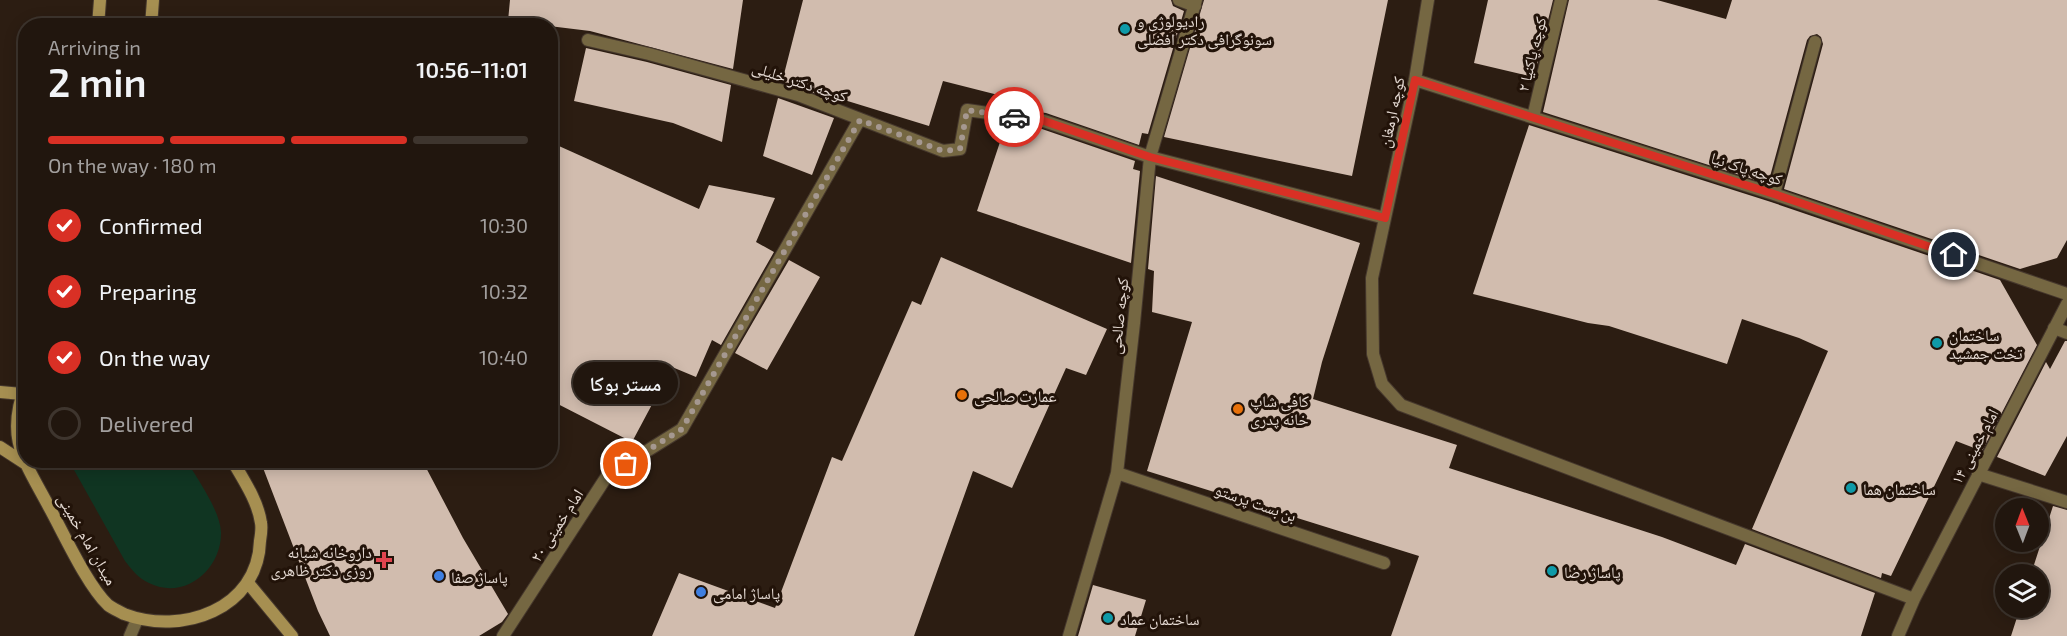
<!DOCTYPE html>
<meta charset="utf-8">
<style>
:root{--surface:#21160e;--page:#2d231c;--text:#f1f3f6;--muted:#a29f9e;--line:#3e352e;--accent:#d93025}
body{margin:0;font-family:"Exo 2","Noto Naskh Arabic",sans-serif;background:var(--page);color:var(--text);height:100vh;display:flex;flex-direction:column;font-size:22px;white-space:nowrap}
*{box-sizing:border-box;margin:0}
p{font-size:20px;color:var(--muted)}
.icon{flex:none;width:33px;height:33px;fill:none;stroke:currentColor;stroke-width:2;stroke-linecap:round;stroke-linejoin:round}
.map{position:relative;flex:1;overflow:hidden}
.sheet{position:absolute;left:18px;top:18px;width:540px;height:450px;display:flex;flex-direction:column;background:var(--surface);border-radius:24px;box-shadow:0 3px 15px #0003,0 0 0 2px var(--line)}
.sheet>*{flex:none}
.needle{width:39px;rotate:359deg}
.controls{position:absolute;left:1995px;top:498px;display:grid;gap:12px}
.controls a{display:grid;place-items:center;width:54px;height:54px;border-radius:50%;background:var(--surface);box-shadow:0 3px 15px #0003,0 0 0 2px var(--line);font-size:30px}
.pin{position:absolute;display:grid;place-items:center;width:51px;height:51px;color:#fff;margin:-26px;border:3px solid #fff;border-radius:50%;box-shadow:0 2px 6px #0007}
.courier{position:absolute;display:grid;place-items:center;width:60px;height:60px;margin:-30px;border:4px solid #d93025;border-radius:50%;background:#fff;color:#222;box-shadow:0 2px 8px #0007}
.bubble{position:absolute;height:42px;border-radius:21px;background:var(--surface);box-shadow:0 3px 15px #0003,0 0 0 2px var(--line);font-size:20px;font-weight:600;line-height:42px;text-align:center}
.headline em{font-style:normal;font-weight:600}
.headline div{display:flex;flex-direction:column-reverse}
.headline{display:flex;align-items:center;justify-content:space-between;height:102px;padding:0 30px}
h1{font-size:39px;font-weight:600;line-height:45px}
.bar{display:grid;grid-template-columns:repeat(4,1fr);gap:9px 6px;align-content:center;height:72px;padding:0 30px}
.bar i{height:8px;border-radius:4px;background:var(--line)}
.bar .current{background:var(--accent)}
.bar p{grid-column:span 4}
ol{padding:0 30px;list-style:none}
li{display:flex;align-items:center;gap:18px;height:66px}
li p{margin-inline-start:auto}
li .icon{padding:6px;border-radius:50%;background:var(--accent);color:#fff;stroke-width:4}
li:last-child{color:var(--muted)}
li i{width:33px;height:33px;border:3px solid var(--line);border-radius:50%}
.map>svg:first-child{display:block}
</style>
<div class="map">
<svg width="2067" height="636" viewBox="0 0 2067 636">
<rect width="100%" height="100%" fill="#2c1d12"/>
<!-- green -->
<path fill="#103522" d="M 69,461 L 187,461 C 197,479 220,510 221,532 C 222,569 185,601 149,583 C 138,578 132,570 125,561 Z"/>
<!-- building -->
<path fill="#d1bcae" d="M 510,0 L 743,0 L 733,69 L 590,31 L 508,21 Z
M 803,0 L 1171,0 L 1173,6 L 1184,11 L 1148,134 L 1142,133 L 1139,145 L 1046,113 L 1011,108 L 1014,99 L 943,81 L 929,126 L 841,99 L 840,102 L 782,82 Z
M 1204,0 L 1388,0 L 1352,176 L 1164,137 Z
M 1488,0 L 1553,0 L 1534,77 L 1474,63 Z
M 1569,0 L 1657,0 L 1726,19 L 1732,0 L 2067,0 L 2067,240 L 2057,258 L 2020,269 L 1784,189 L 1823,44 L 1821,37 L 1817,34 L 1810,36 L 1807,40 L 1768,184 L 1543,112 Z
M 586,48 L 647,62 L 731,85 L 722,142 L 673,123 L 574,101 Z
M 778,98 L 834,118 L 812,175 L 763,156 Z
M 1006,124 L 1042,129 L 1135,161 L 1133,169 L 1140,171 L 1131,263 L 977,211 Z
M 1529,125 L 1771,202 L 2000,280 L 2037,345 L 1982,451 L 1956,441 L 1891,576 L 1882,573 L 1881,578 L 1752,529 L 1828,351 L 1799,338 L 1742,319 L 1727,364 L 1609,326 L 1588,323 L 1473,294 Z
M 550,142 L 699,209 L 709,185 L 775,198 L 756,242 L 774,252 L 721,345 L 712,340 L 696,377 L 672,367 L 632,442 L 550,400 Z
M 1156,176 L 1360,243 L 1322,362 L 1313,399 L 1457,445 L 1449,468 L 1662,537 L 1736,565 L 1745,544 L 1875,593 L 1861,636 L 1391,636 L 1419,556 L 1147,471 L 1192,322 L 1152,312 L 1154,271 L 1148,269 Z
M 941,257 L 1107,329 L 1086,375 L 1066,368 L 1012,488 L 973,471 L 914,636 L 652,636 L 679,573 L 775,608 L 832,457 L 842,461 L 912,301 L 921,305 Z
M 789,260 L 820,277 L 767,370 L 735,353 Z
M 2065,341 L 2067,341 L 2067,436 L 2045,476 L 1997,457 L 2046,362 L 2050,369 Z
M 260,460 L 422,460 L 463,538 L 508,614 L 502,622 L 479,636 L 330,636 L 318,611 Z
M 2053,506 L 2067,510 L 2067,636 L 2011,636 L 2020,608 L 2038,608 L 2038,574 L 2031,574 Z
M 1093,585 L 1146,600 L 1135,636 L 1078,636 Z"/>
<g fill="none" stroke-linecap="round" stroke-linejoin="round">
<defs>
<path id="street" d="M 1179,0 L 1195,6
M 1428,0 L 1415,80 L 1372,278 L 1373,354 L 1382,384 L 1401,405 L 1914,599
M 588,40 L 649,54 L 798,95 L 943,151 L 960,149 L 967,110 L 1044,121 L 1150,157 L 1385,218
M 1415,80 L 1774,194 L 2067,294
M 1533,117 L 1561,0
M 1774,194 L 1815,42
M 2054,328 L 2067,333
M 1117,473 L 1384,563
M 1978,474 L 2067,502
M 130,636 L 136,622
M 503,636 L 607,476 L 682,429 L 860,119
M 1069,636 L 1117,473 L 1134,323 L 1150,157 L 1196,0
M 1898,636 L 1914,599 L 2067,304"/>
<path id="secondary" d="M 98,26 L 100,0
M 151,26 L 153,0
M 26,384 C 5,438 24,460 49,507 C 64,534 87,585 108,605 C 113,609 119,611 124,614 C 182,636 258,609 260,541 C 261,535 262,528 261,523 C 258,501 243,479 232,460
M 0,392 L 22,394
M 0,447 L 26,464
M 249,584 L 292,636"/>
</defs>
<!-- street casing -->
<use href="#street" stroke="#46382d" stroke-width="14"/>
<!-- secondary casing -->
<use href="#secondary" stroke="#46382d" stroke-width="14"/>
<!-- street -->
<use href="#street" stroke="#756742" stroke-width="12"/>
<!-- secondary -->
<use href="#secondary" stroke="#a68f51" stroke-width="12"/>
</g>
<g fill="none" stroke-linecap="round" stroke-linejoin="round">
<!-- done -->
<path stroke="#a59890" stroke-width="6" stroke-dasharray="0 10.8" d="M 626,464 L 682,429 L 860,120 L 943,151 L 960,149 L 967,110 L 1014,117"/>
<!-- route -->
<path stroke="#d93025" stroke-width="8" d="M 1014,117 L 1044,121 L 1150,157 L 1385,218 L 1415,80 L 1774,194 L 1954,255"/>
</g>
<!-- markers -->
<g fill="#0f9aa8" stroke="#221309" stroke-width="2">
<circle cx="1125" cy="29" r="6"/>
<circle cx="1937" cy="343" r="6"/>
<circle cx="1851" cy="488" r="6"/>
<circle cx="1552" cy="571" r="6"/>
<circle cx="1108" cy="618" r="6"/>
</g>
<g fill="#e8710a" stroke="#221309" stroke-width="2">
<circle cx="962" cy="395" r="6"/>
<circle cx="1238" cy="409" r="6"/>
</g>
<path fill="#e0444e" stroke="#221309" stroke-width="2" d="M381 551h6v6h6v6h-6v6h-6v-6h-6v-6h6z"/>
<g fill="#3f7fe0" stroke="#221309" stroke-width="2">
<circle cx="439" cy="576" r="6"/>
<circle cx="701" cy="592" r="6"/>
</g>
<g text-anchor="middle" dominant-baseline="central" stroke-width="6" stroke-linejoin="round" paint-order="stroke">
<!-- poi labels -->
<g font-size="16" fill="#e6dbd4" stroke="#221309" text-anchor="start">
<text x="1137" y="20">رادیولوژی و<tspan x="1137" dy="18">سونوگرافی دکتر افضلی</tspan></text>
<text x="1949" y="334">ساختمان<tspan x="1949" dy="18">تخت جمشید</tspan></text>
<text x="974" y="395">عمارت صالحی</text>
<text x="1250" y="400">کافی شاپ<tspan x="1250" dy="18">خانه پدری</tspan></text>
<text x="1863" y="488">ساختمان هما</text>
<text x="372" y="551" text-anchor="end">داروخانه شبانه<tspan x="372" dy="18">روزی دکتر ظاهری</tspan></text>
<text x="1564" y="571">پاساژ رضا</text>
<text x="451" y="576">پاساژ صفا</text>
<text x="713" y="592">پاساژ امامی</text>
<text x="1120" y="618">ساختمان عماد</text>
</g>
<!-- street labels -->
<g font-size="16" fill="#e6dbd4" stroke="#221309">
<text transform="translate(1531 54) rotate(-76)">کوچه پاکنیا ۲</text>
<text transform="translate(800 81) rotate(18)">کوچه دکتر خلیلی</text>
<text transform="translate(1391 112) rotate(-78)">کوچه ارمغان</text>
<text transform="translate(1747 168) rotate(18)">کوچه پاک نیا</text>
<text transform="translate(1118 316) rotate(-84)">کوچه صالحی</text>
<text transform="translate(1974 446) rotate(-62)">امام خمینی ۱۴</text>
<text transform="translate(1256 502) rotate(19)">بن بست پرستو</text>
<text transform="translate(556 525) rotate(-57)">امام خمینی ۲۰</text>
<text transform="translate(88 539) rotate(60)">میدان امام خمینی</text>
</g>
</g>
</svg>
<div class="controls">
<a><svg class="needle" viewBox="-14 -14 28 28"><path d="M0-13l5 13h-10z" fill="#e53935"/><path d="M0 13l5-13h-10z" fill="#a29f9e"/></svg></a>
<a><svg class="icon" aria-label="layers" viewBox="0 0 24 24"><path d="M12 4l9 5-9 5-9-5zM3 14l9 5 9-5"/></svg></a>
</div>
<div class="pin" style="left:626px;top:464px;background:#ea580c"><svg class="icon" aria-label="bag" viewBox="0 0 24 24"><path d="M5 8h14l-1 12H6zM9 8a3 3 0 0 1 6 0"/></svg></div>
<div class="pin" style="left:1954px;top:255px;background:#1f2937"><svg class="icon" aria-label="home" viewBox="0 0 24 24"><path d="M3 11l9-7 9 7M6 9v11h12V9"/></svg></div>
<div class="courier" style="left:1014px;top:117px"><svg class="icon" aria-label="car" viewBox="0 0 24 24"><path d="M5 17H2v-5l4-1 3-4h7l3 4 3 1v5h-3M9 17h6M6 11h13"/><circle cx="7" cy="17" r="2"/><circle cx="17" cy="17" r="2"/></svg></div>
<div class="bubble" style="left:573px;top:362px;width:105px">مستر بوکا</div>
<section class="sheet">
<div class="headline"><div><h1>2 min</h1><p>Arriving in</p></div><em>10:56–11:01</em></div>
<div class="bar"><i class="current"></i><i class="current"></i><i class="current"></i><i></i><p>On the way · 180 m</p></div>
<ol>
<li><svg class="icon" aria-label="check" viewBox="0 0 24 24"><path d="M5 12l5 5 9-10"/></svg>Confirmed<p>10:30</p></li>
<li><svg class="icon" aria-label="check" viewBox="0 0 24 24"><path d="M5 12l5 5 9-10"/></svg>Preparing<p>10:32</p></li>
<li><svg class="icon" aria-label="check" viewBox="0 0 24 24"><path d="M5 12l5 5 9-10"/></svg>On the way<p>10:40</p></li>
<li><i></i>Delivered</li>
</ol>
</section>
</div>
